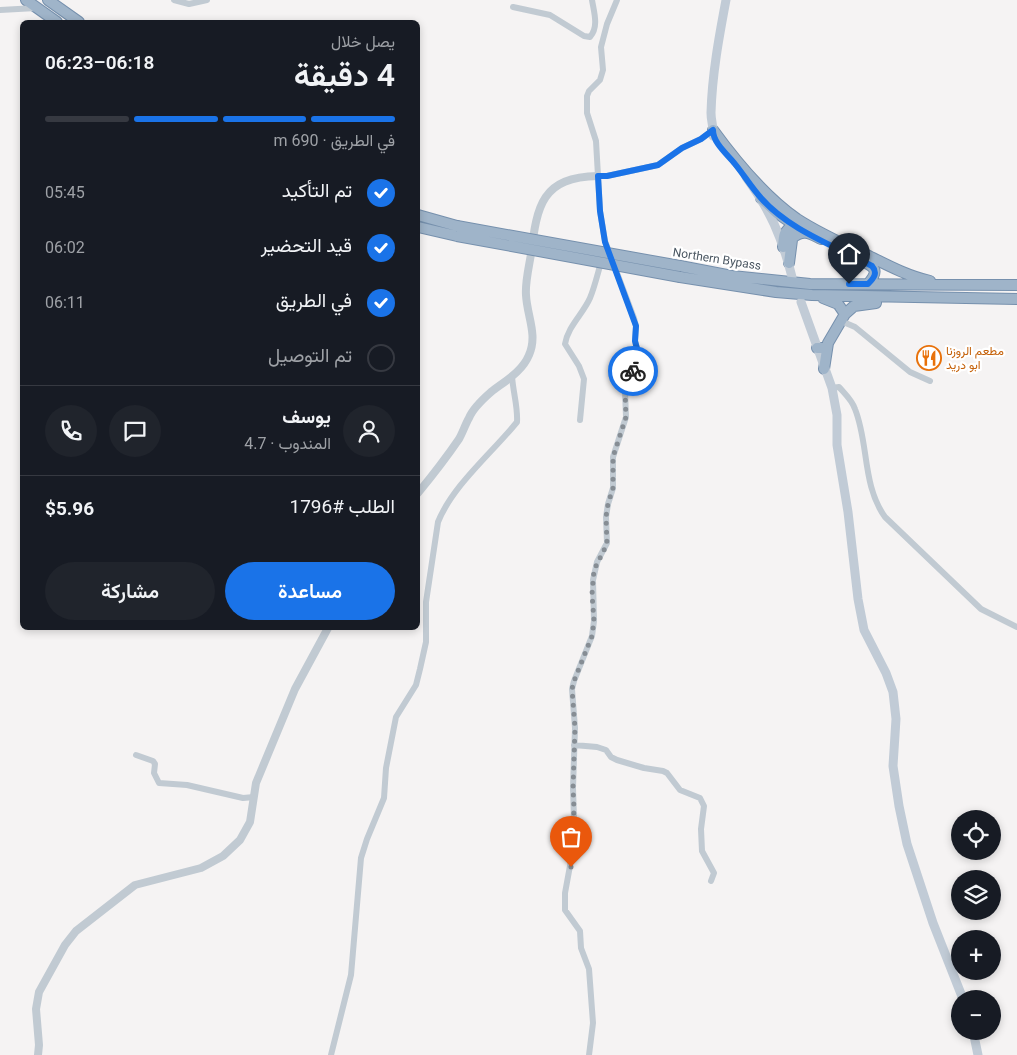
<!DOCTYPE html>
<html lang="ar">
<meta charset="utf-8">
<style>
:root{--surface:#171b24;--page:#20242c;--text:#f1f3f6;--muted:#9ea1a6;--line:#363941;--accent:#1a73e8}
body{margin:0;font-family:Roboto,Vazirmatn,sans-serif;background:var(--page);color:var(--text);direction:rtl;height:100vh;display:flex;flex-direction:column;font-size:19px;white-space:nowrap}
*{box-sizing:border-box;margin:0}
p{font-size:16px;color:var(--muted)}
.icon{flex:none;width:28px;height:28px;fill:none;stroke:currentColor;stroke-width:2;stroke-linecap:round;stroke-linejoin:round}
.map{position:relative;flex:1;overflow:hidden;direction:ltr}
.panel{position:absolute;left:20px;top:20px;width:400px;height:610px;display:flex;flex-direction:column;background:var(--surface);border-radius:8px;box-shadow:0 2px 8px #0003;direction:rtl}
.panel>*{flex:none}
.tools{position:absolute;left:951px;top:810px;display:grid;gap:10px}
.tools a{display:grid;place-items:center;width:50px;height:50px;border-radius:50%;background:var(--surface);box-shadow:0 2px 8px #0003;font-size:25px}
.pin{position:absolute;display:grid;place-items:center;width:42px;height:42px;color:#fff;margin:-51px -21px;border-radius:50% 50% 50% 0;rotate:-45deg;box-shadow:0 0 5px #0007}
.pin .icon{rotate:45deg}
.courier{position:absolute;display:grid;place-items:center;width:50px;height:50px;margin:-25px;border:4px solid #1a73e8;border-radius:50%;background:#fff;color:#222;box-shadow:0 1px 6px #0007}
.headline em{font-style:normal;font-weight:600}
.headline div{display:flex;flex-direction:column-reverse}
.headline{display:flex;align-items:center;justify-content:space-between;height:85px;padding:0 25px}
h1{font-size:32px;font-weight:600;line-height:38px}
.bar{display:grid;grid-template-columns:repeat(4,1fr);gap:8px 5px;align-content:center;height:60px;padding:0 25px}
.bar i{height:6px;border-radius:4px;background:var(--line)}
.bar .current{background:var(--accent)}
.bar p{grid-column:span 4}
.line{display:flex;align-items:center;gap:12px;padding:0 25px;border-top:1px solid var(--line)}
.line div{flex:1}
.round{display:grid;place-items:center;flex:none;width:52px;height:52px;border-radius:26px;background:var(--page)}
ol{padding:0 25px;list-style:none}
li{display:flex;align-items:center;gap:15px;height:55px}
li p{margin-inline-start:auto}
li .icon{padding:5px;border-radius:50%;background:var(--accent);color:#fff;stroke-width:4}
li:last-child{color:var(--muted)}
li i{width:28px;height:28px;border:2px solid var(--line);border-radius:50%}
.action{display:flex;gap:10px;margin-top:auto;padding:10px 25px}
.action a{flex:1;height:58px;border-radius:30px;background:var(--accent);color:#fff;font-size:20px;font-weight:600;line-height:58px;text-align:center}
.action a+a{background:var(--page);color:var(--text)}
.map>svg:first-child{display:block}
</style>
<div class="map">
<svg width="1017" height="1055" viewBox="0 0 1017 1055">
<rect width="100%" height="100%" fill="#f5f3f3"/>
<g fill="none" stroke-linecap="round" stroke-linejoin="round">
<defs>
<path id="trunk" d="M 26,0 L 57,22
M 48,0 L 79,22
M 713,130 C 737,163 764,196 797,219 C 820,234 845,245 869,256 C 889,266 908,276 930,281
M 761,198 L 777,213 L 799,228
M 418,215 L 457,226
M 418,227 L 457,236
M 792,238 C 804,229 809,233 821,239
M 783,247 C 784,230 785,233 795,222
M 860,260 C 875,267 880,270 868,284
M 789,263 L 793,232
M 680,266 L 732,276 L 810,284 L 1017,285
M 680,277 L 776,292 L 812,295 L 1017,299
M 823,298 L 838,304 L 845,314
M 817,348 L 827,348
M 824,369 L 828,343 L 845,314 L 854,306 L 876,303"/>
</defs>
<!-- trunk casing -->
<use href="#trunk" stroke="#7690ad" stroke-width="12"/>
<!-- minor -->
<path stroke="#c1cad2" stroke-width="6" d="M 174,0 L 189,4 L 207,0
M 513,7 L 550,15 L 584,36 L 590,37 C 599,27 594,12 592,0
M 0,10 L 36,8
M 598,176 L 607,176 L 658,165 L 682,148 L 701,139 L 713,130
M 841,321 L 855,327 L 910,372 L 930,381
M 832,388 L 839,387 C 845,394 852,400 855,409 C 869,444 862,485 885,517 L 981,609 L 1017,627
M 580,420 L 584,379 L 579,366 L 565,344 C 568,326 583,314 590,298 C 595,286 598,272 602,259
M 574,745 L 597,747 L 606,750 L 611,757 L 617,760 L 644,768 L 663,771 L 667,773 L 680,790 L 700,798 L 704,806 L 701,829 L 702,851 L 714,873 L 711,881
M 136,755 L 153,761 L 155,764 L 154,773 L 159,783 L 187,785 L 243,798 L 254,797
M 331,1055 L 351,975 L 361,858 L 367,839 L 384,798 L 386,768 L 396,717 L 416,685 L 420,669 L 426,642 L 426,602 L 438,522 C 453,485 492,453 517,422 C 518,407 513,392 512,376
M 589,1055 L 593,1023 L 589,969 L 581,948 L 580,931 L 565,910 L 565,893 L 572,855 L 574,819 L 573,788 L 575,728 L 572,689 L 574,681 L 592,636 L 594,621 L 593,580 L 597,562 L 607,543 L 606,517 L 608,504 L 613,488 L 613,457 L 626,417 L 625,391 L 626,382 L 638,365 L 640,360 L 635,341 L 636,326 L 634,318 L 605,241 L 600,211 L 596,141 L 587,113 L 587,96 L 589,91 L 600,80 L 603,70 L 601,47 L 607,24 L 617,0"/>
<!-- tertiary -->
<path stroke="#c1cad2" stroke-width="8" d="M 418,493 C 432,476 446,458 459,439 C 463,432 465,425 469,418 C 473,408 483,399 491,392 C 505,381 522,372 529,355 C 538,335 527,316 526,295 C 525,282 529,267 531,254 C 537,205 542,177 598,176
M 38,1055 L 39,1045 L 36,1009 L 39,992 L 65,945 L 76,931 L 135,885 L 201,868 L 223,856 L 240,840 L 250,822 L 256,783 L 295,689 L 328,628"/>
<!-- secondary -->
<path stroke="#c1cbd6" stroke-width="9" d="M 713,136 C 714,128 711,121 711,113 C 712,75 719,37 726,0
M 746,177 C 770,210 782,237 792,277
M 801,302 L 832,388 L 837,415 L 837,445 L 848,512 L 858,599 L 864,630 L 886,673 L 893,692 L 896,719 L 893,766 L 899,806 L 907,844 L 933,923 L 963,999
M 973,1031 L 978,1055"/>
<!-- trunk -->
<use href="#trunk" stroke="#9fb4c9" stroke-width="10"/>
<defs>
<path id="trunk-bridge" d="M 457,226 L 680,266
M 457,236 L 680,277"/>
</defs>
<!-- trunk-bridge casing -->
<use href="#trunk-bridge" stroke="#7690ad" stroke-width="12" stroke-linecap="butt"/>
<!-- trunk-bridge -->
<use href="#trunk-bridge" stroke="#9fb4c9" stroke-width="10"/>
</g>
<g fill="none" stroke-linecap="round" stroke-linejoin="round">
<!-- done -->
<path stroke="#868d94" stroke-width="5" stroke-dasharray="0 9" d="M 571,867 L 574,809 L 573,788 L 575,728 L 572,689 L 574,681 L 592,636 L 594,621 L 592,594 L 594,570 L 607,544 L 606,517 L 608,504 L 613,488 L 613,457 L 626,417 L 625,391 L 626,382 L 633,371"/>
<!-- route -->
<path stroke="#1a73e8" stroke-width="6" d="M 633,371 L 640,360 L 635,341 L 636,326 L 605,242 L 600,211 L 598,176 L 607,176 L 658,165 L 682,148 L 701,139 L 713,130 C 713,143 727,154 735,164 C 744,175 751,187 761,198 C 789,230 835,246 872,266 C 878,273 874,278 868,284 L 849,284"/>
</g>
<!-- icons -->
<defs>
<symbol id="restaurant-ring" viewBox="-11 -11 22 22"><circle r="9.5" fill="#fff" stroke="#e8710a" stroke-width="1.5"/><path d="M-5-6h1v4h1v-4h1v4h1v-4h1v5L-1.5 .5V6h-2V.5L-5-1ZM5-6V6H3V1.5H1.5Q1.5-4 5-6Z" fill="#e8710a"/></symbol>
</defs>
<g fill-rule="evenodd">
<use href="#restaurant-ring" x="915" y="344" width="28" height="28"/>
</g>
<g text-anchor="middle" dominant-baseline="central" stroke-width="4.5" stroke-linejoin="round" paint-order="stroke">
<!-- street labels -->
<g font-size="12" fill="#4a5661" stroke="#fff">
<text transform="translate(717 259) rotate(9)">Northern Bypass</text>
</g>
<!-- food labels -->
<g font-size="12" fill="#c56008" stroke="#fff" text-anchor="start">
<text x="946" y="351">مطعم الروزنا<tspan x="946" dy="14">ابو دريد</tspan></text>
</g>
</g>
</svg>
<div class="tools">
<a><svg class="icon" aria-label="locate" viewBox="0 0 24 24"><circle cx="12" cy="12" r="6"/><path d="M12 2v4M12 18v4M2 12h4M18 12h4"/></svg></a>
<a><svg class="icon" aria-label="layers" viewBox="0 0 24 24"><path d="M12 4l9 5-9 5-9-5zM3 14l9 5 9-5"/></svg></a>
<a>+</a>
<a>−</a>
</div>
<div class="pin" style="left:571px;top:867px;background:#ea580c"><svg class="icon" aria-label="bag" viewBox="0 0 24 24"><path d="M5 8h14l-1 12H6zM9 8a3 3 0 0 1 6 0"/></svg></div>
<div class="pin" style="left:849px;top:284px;background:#1f2937"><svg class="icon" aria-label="home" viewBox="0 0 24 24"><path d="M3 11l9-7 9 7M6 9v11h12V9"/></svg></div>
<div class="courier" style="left:633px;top:371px"><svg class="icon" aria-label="bike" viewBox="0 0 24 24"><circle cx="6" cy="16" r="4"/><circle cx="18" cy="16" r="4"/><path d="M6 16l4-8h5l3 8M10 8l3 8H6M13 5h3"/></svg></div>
<section class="panel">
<div class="headline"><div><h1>4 دقيقة</h1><p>يصل خلال</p></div><em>06:18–06:23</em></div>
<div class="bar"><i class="current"></i><i class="current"></i><i class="current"></i><i></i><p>في الطريق · 690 m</p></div>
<ol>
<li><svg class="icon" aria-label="check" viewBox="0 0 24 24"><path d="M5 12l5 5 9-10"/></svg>تم التأكيد<p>05:45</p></li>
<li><svg class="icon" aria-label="check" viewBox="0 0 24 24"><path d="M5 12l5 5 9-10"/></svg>قيد التحضير<p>06:02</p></li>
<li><svg class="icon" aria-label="check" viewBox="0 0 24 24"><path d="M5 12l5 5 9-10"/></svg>في الطريق<p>06:11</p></li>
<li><i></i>تم التوصيل</li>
</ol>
<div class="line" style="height:90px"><a class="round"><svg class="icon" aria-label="person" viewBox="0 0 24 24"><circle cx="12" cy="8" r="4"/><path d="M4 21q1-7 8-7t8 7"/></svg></a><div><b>يوسف</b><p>المندوب · 4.7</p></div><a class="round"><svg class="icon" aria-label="chat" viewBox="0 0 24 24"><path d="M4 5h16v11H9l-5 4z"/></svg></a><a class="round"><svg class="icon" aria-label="phone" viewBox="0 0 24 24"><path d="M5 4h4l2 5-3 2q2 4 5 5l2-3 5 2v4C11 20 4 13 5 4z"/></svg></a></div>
<div class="line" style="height:65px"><div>الطلب #1796</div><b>$5.96</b></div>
<div class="action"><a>مساعدة</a><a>مشاركة</a></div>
</section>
</div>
